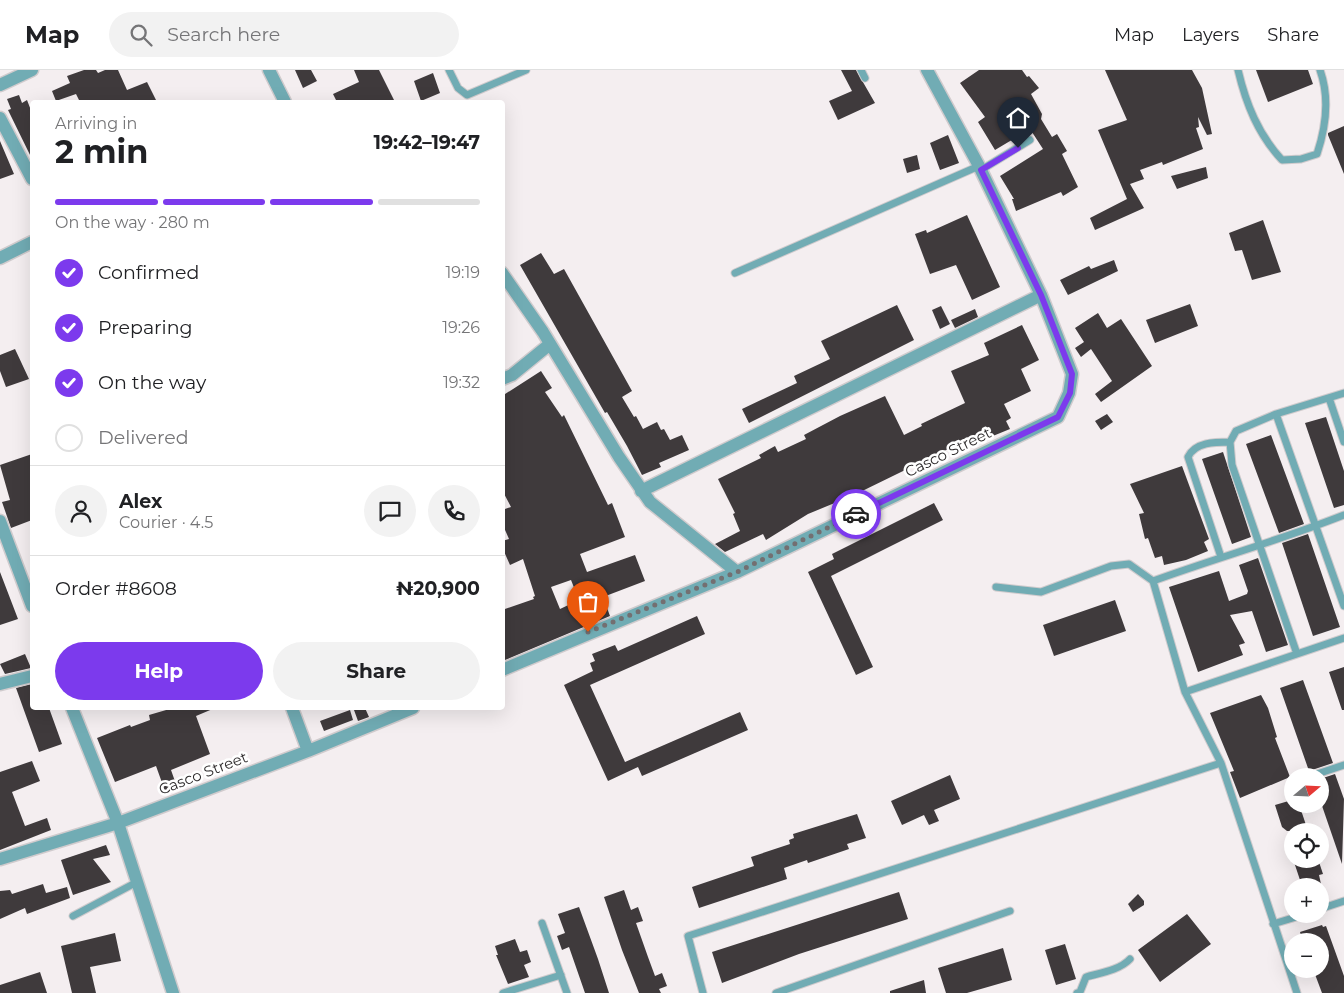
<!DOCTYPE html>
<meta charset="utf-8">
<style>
:root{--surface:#fff;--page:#f2f2f2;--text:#202124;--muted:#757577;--line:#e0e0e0;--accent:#7c3aed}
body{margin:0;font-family:Montserrat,sans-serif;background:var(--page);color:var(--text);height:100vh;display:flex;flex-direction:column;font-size:19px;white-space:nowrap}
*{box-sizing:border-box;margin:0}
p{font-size:16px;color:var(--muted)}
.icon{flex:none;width:28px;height:28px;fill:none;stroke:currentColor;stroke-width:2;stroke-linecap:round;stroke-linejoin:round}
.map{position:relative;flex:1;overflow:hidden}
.sheet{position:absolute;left:30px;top:30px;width:475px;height:610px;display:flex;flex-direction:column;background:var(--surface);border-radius:5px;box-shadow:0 5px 20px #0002}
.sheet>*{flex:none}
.needle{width:32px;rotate:71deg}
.fabs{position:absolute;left:1284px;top:698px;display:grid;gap:10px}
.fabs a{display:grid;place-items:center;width:45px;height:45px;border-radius:50%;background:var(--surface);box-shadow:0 5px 20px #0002;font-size:25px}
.pin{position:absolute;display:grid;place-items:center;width:42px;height:42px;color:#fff;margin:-51px -21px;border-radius:50% 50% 50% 0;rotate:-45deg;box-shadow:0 0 5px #0007}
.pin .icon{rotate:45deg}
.courier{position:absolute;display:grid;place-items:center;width:50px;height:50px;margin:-25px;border:4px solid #7c3aed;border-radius:50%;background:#fff;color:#222;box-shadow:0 1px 6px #0007}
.head em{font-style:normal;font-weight:700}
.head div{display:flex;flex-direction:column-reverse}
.head{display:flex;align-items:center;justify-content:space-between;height:85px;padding:0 25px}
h1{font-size:32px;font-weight:700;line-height:38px}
.bar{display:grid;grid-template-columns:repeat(4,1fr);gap:8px 5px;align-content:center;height:60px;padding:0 25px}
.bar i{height:6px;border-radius:4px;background:var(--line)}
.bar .active{background:var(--accent)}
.bar p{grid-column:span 4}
.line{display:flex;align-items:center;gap:12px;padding:0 25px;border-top:1px solid var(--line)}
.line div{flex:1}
.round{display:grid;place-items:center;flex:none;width:52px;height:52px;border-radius:26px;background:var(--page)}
ol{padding:0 25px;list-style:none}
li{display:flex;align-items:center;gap:15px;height:55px}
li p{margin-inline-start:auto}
li .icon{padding:5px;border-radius:50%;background:var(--accent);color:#fff;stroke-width:4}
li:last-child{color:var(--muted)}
li i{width:28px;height:28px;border:2px solid var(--line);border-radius:50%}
.primary-button{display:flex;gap:10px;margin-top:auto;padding:10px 25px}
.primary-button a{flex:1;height:58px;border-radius:30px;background:var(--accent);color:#fff;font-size:20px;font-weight:700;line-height:58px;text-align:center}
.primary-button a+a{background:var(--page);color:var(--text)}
header{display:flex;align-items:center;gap:30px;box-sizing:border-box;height:70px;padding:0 25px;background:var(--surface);border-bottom:1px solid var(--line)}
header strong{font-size:24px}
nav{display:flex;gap:28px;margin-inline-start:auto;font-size:18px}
.search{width:350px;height:45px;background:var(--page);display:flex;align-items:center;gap:12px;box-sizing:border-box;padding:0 18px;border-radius:28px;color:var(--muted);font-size:19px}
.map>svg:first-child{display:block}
</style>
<header>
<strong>Map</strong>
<div class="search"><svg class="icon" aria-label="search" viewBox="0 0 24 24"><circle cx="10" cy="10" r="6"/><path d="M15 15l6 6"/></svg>Search here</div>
<nav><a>Map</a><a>Layers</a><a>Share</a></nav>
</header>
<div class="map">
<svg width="1344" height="923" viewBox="0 0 1344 923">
<rect width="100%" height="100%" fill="#f4eef0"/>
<!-- building -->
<path fill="#3f3a3c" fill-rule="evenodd" d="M 84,0 L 96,0 L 98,3 L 105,0 L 118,0 L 127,20 L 147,12 L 157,32 L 80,32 L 76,24 L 56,31 L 52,21 L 70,13 L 67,6 Z
M 295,0 L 311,0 L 317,11 L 303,18 Z
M 354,0 L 379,0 L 395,32 L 337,32 L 333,24 L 359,12 Z
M 841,0 L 856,0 L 875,33 L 838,50 L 829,31 L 852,21 Z
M 979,0 L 1022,0 L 1027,7 L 1029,6 L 1039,18 L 1031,24 L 1042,44 L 1041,49 L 1052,67 L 1057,64 L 1067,81 L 1062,84 L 1078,117 L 1063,126 L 1061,122 L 1016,141 L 1012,129 L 1014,129 L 1000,106 L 1043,79 L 1030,59 L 995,80 L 978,52 L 985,47 L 960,13 Z
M 1105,0 L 1192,0 L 1202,18 L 1212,64 L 1207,65 L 1198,47 L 1199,57 L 1196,58 L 1203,79 L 1163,95 L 1162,92 L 1140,100 L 1144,109 L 1130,114 L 1144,138 L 1095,160 L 1090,148 L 1127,129 L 1098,60 L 1127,50 Z
M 1256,0 L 1308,0 L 1313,14 L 1268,32 Z
M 433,3 L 440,23 L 421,31 L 414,11 Z
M 19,25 L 22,33 L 27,30 L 32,43 L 32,89 L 8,40 L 11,39 L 7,29 Z
M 1344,56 L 1344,104 L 1328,65 L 1328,63 Z
M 948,65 L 959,93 L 940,100 L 930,73 Z
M 0,71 L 14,104 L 0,109 Z
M 917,85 L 920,99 L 907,103 L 903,89 Z
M 1206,97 L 1208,108 L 1177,119 L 1171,106 Z
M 967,145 L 1000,217 L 972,230 L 956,195 L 930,204 L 915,164 L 926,160 L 927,163 Z
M 1263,150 L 1281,202 L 1252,210 L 1242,180 L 1235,181 L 1229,163 Z
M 541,183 L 554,204 L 564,199 L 632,321 L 622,327 L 634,347 L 636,346 L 643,359 L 657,352 L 661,360 L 664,359 L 670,370 L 682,365 L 689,380 L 659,393 L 661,397 L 642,405 L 627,376 L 607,342 L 605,343 L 520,195 Z
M 1114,190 L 1118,201 L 1068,225 L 1060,210 L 1089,196 L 1091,199 Z
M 1190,234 L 1198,256 L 1155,273 L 1146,250 Z
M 897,235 L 914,270 L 749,353 L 742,339 L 797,313 L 794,306 L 830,289 L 821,271 Z
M 941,236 L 950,254 L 940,259 L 932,240 Z
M 975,239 L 978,247 L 955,258 L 951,250 Z
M 1098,243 L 1107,258 L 1121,249 L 1152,296 L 1101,332 L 1095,324 L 1112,311 L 1091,279 L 1081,287 L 1075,278 L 1084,272 L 1075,258 Z
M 1022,255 L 1039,290 L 1021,299 L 1031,321 L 1004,334 L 1011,348 L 1006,351 L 1010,359 L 988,368 L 985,361 L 854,425 L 808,444 L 766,470 L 763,464 L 725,482 L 715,474 L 740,461 L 733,444 L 735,443 L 718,409 L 761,388 L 759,385 L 775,376 L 778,382 L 806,369 L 804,365 L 840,346 L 885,326 L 904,365 L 922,356 L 921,354 L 965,333 L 951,301 L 989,285 L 984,273 Z
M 15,279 L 29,309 L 6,317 L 0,301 L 0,285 Z
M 541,301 L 552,318 L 545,322 L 562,347 L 564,345 L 608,435 L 612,433 L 625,467 L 580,484 L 587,502 L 635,485 L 645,511 L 603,527 L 610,546 L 505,590 L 502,584 L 502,540 L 534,529 L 533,527 L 535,526 L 523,489 L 510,495 L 502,477 L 502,471 L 509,469 L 502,453 L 502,440 L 511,437 L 502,420 L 502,326 ZM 571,510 L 579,530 L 560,539 L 551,517 Z
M 1107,344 L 1113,352 L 1101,360 L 1095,351 Z
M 1326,347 L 1344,401 L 1344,435 L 1334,438 L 1305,353 Z
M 1271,365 L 1304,454 L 1279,463 L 1246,374 Z
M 1223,382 L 1251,467 L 1232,474 L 1202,389 Z
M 32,384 L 32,450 L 11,458 L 2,432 L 10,430 L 0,395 Z
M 1182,396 L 1209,469 L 1204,472 L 1208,481 L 1186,490 L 1164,495 L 1162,486 L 1155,488 L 1148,468 L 1145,469 L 1139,444 L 1144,443 L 1130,414 Z
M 934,433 L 943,450 L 831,506 L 873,597 L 856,605 L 808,502 L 834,489 L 832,484 Z
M 1308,464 L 1340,557 L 1313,566 L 1282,473 Z
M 1258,488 L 1288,575 L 1266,582 L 1252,541 L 1230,545 L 1245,573 L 1239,575 L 1243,585 L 1198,602 L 1169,517 L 1219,501 L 1229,531 L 1247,524 L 1248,521 L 1239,495 Z
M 0,502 L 18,549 L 0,555 Z
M 1115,530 L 1126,561 L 1054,586 L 1043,555 Z
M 697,546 L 705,564 L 590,615 L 625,692 L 740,642 L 748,660 L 642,706 L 638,697 L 608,711 L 564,615 L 593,601 L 590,593 L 595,591 L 592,584 L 615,575 L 618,581 Z
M 25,584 L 31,598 L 5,604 L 0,594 Z
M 1344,597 L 1344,640 L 1342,640 L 1329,602 Z
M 1303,610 L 1333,693 L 1309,701 L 1280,618 Z
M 32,614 L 32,638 L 49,638 L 62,674 L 39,682 L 16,618 Z
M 1261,625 L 1268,638 L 1277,667 L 1275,668 L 1290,707 L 1240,728 L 1230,702 L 1234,701 L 1210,643 Z
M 173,638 L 215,638 L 196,646 L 210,684 L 171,700 L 177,717 L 165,721 L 156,696 L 115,712 L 97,668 L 130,655 L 131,657 L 150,650 L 149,645 Z
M 361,638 L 365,638 L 369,647 L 358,651 L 354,640 Z
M 350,640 L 353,650 L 324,661 L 320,651 Z
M 32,691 L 40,711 L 12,722 L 25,756 L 47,748 L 51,760 L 0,780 L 0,702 Z
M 1335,704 L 1344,729 L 1342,794 L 1320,730 L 1320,709 Z
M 950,705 L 960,729 L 934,740 L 939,751 L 929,755 L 924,745 L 902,755 L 891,731 Z
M 1292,730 L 1292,734 L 1299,734 L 1308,761 L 1287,761 L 1282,757 L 1275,735 Z
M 857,744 L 866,768 L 847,774 L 849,779 L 808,793 L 807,790 L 784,798 L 787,809 L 699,838 L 692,817 L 754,796 L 751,787 L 790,774 L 789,770 L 794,768 L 793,764 Z
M 106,775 L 110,785 L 93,789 L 111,812 L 73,825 L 61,790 Z
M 1293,789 L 1318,789 L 1323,804 L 1319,805 L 1321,814 L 1302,816 Z
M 43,814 L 46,823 L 67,817 L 70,828 L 27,844 L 25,838 L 0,849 L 0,821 L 10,820 L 12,824 Z
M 624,820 L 631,840 L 638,837 L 643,851 L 636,853 L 648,887 L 655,906 L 662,903 L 667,916 L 659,919 L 661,923 L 639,923 L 622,880 L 604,827 Z
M 899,822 L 908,849 L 799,884 L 722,913 L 712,882 Z
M 1138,824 L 1144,831 L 1144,835 L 1133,842 L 1128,834 Z
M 579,837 L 598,889 L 609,923 L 585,923 L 569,877 L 562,880 L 557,866 L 565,863 L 558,844 Z
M 1187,844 L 1211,874 L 1160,912 L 1138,880 Z
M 1322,855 L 1323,857 L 1326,856 L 1344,906 L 1344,923 L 1322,923 L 1313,899 L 1320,899 L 1320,871 L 1303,871 L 1300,862 Z
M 115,863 L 121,891 L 90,897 L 96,923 L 72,923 L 61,876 Z
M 515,869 L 520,882 L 527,880 L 531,892 L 524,895 L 529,907 L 508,914 L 496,885 L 498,885 L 495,876 Z
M 1065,874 L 1076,909 L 1056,915 L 1045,880 Z
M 1003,878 L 1012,910 L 967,923 L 946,923 L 938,898 Z
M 40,902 L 47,923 L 0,923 L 0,915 Z
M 924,910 L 926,923 L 890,923 L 890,921 Z"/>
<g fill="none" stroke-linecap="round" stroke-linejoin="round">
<defs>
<path id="lane" d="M 449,0 L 458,18 L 467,25 L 526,0
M 861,0 L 865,8
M 1238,0 C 1246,34 1258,64 1282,90 L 1301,89 L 1317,84 C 1326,57 1330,28 1320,0
M 981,100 L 1030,70
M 735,203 L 979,96
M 1329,328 L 1344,372
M 1276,344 L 1344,536
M 1221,487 L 1188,387 C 1195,372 1215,372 1230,372
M 1153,511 C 1216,488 1281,470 1344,445
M 996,517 L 1041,522 L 1111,496 L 1129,494 L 1153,511 L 1185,622 L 1221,693 L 1297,923
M 1297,584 L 1232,395 L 1230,372 L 1236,361 L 1276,344 L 1344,323
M 1185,622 L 1344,568
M 1311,706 L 1344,695
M 1320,839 L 1344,831
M 73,846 L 137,812
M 542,853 L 567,923
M 1273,854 L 1306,844
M 503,923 L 561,905
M 703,923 L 688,866 L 1221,693
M 776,923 L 1010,841
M 1077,923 L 1080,922 L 1086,907 C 1100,903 1120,900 1130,889"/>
<path id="street" d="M 269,0 L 285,32
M 0,15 L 32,0
M 0,48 L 32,109
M 0,188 L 32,172
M 502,203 L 543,262 L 619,387 L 650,432 L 737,502
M 502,309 L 512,305 L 550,274
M 641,421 L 1041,225
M 0,451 L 32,536
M 502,600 L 737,502 L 1058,347 L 1069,323 L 1072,304 L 1041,225 L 979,96 L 927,0
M 0,614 L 32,606
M 72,638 L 118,753 L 173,923
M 292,638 L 308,681
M 0,789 L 118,753 L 308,681 L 413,638"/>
</defs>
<!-- lane casing -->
<use href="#lane" stroke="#d0cbcd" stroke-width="9"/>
<!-- street casing -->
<use href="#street" stroke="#d0cbcd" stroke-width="15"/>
<!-- lane -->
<use href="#lane" stroke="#71acb4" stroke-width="7"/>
<!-- street -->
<use href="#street" stroke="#71acb4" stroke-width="12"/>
</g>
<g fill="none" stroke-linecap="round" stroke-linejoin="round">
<!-- done -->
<path stroke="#736f71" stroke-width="5" stroke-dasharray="0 9" d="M 588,562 L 737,502 L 856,444"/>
<!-- route -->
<path stroke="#7c3aed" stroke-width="6" d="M 856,444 L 1058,347 L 1070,323 L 1072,304 L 1041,225 L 981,100 L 1018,78"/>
</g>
<g text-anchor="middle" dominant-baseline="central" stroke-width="5" stroke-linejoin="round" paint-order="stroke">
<!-- street labels -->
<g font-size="15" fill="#2e2b2c" stroke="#fff">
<text transform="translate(948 382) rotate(-26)">Casco Street</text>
<text transform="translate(203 703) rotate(-21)">Casco Street</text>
</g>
</g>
</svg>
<div class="fabs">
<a><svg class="needle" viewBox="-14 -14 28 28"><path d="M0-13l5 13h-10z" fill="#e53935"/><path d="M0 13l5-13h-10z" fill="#757577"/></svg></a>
<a><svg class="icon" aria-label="locate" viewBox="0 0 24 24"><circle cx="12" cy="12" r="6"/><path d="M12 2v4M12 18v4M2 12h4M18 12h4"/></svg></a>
<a>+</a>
<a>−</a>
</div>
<div class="pin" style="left:588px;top:562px;background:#ea580c"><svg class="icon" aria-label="bag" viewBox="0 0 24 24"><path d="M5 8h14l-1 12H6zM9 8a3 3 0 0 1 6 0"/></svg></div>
<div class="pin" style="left:1018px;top:78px;background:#1f2937"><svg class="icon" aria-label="home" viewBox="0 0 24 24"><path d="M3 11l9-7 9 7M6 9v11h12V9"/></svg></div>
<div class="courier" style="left:856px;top:444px"><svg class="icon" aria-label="car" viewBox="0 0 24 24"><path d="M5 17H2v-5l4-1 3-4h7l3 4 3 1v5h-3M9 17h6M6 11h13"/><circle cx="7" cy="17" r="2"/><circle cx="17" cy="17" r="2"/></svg></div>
<section class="sheet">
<div class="head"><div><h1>2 min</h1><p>Arriving in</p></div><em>19:42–19:47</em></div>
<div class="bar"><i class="active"></i><i class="active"></i><i class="active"></i><i></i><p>On the way · 280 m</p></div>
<ol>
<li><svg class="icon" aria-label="check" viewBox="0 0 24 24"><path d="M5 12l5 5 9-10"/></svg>Confirmed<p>19:19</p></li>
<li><svg class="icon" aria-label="check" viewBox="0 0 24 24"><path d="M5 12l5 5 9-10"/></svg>Preparing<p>19:26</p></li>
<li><svg class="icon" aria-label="check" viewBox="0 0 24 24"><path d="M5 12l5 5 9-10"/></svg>On the way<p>19:32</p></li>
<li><i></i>Delivered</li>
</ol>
<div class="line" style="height:90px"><a class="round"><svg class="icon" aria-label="person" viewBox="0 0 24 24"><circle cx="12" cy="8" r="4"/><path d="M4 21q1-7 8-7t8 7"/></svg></a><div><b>Alex</b><p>Courier · 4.5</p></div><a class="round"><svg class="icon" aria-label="chat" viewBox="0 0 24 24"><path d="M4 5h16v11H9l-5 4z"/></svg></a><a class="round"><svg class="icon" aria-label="phone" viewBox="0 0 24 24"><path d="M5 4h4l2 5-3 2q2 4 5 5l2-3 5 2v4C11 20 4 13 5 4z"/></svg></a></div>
<div class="line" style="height:65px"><div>Order #8608</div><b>₦20,900</b></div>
<div class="primary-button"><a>Help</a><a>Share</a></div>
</section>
</div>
